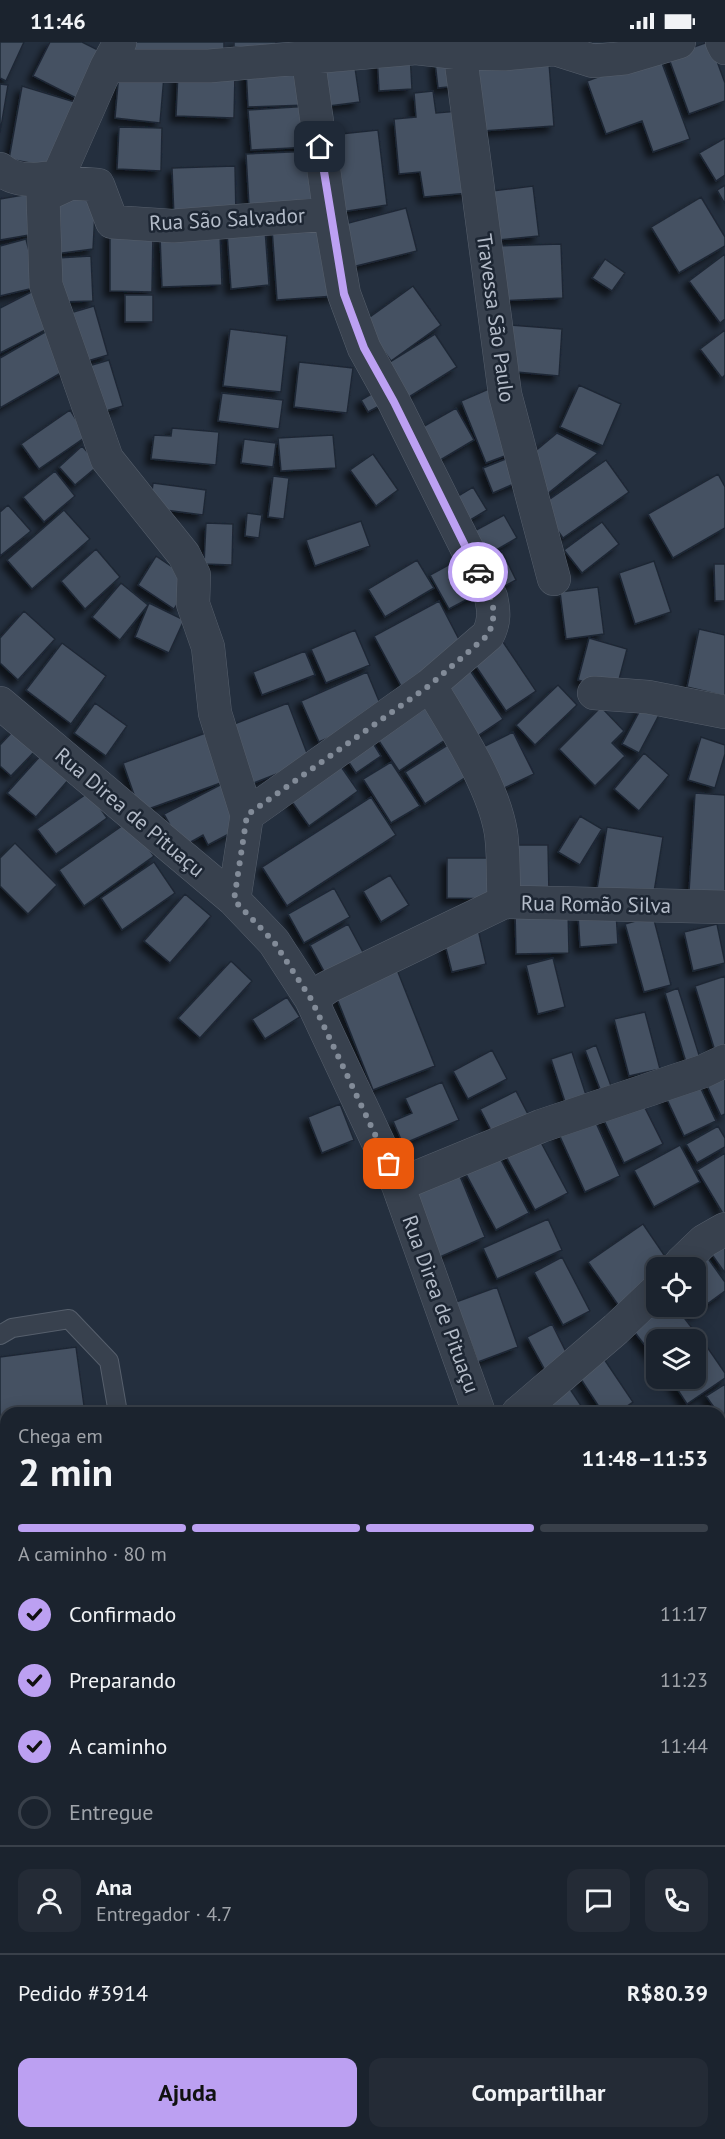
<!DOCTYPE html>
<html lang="pt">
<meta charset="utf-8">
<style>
:root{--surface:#1b232e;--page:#242b36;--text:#f1f3f6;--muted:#a0a4aa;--line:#39404a;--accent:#bca0f2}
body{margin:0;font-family:"PT Sans",sans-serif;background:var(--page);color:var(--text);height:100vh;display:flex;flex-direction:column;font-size:22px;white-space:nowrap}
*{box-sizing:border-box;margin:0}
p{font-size:20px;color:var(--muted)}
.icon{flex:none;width:33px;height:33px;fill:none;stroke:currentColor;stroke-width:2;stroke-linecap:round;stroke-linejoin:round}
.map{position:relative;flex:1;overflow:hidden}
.drawer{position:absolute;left:0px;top:1365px;width:726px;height:732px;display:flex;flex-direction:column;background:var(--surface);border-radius:18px 18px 0 0;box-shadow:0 3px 15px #0003,0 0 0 2px var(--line)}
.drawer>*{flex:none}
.controls{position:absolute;left:646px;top:1215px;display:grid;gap:12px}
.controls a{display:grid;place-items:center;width:60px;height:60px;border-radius:12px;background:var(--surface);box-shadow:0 3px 15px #0003,0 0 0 2px var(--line);font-size:30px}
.pin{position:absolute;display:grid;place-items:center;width:51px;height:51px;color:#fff;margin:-26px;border-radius:12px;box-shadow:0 3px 9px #0006}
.courier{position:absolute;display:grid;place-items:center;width:60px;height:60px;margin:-30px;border:4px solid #bca0f2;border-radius:50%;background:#fff;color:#222;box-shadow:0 2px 8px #0007}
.overview em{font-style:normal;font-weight:800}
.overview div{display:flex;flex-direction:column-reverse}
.overview{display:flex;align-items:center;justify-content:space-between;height:102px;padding:0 18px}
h1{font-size:39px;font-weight:800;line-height:45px}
.bar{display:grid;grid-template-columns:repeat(4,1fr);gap:9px 6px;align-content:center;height:72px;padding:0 18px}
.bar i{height:8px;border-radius:4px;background:var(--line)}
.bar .on{background:var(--accent)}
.bar p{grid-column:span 4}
.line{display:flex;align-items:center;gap:15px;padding:0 18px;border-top:2px solid var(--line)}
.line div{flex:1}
.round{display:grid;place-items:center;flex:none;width:63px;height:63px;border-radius:12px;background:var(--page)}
ol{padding:0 18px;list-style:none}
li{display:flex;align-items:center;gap:18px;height:66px}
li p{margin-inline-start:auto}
li .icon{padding:6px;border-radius:50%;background:var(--accent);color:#111;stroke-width:4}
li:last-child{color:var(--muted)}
li i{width:33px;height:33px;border:3px solid var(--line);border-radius:50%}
.action{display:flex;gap:12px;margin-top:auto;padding:12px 18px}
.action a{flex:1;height:69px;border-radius:12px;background:var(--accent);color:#111;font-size:24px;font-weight:800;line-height:69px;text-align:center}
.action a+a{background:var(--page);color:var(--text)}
.status{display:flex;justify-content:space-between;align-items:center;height:42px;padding:0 30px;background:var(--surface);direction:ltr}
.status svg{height:16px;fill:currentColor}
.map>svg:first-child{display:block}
</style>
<div class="status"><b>11:46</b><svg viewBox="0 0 49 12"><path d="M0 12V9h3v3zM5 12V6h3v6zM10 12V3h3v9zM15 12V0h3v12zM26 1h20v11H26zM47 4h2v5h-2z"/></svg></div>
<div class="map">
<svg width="725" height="2097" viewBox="0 0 725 2097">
<defs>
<filter id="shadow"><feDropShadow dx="-5.5" dy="5.5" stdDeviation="3" flood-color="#0009"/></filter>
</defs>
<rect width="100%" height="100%" fill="#242f3e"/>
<!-- building -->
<path fill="#455162" stroke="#1f2835" stroke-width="1.5" filter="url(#shadow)" d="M 0,0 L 24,0 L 6,39 L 0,36 Z
M 50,0 L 82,0 L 104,11 L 80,58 L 33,34 Z
M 132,0 L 224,0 L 224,12 L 126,12 Z
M 234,0 L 276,0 L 276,5 L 234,5 Z
M 580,0 L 616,0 L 617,8 Z
M 708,0 L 710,0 L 725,41 L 725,59 L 689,72 L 668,14 Z
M 410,11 L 412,47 L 379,49 L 377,13 Z
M 659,13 L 690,97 L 653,110 L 642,79 L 606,92 L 587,39 Z
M 454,17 L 458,44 L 438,46 L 435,20 Z
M 354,19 L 360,60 L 321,65 L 316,24 Z
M 549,21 L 554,84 L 482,89 L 476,26 Z
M 306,24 L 308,63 L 248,65 L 246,27 Z
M 119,30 L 164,34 L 160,81 L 115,76 Z
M 178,30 L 235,32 L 234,76 L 176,74 Z
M 0,42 L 8,43 L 0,91 Z
M 22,44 L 78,61 L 56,126 L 9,117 Z
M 433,49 L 436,71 L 459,69 L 469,151 L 424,155 L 420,130 L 399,132 L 394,77 L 416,75 L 414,51 Z
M 310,64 L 312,105 L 251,108 L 248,68 Z
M 119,85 L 162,86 L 161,129 L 117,127 Z
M 378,88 L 387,163 L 341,170 L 331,93 Z
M 725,96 L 725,133 L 716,139 L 699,111 Z
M 314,109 L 317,161 L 249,164 L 246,112 Z
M 235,124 L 236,174 L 174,175 L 172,126 Z
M 725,143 L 725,162 L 717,148 Z
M 533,144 L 539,194 L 498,198 L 492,149 Z
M 64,150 L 96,151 L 93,207 L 55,212 L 49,191 Z
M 29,152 L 35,192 L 0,198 L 0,157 Z
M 701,155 L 725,195 L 725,204 L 679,231 L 651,185 Z
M 406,166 L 417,209 L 348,226 L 337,184 Z
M 330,181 L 335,254 L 277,258 L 272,186 Z
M 265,187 L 269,243 L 231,247 L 227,190 Z
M 110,189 L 153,189 L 152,250 L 110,249 Z
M 220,192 L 222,243 L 162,245 L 160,194 Z
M 26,197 L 38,245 L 0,254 L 0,204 Z
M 561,202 L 563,256 L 500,259 L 497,204 Z
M 725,212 L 725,277 L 720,281 L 689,239 Z
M 91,214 L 93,259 L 60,260 L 57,216 Z
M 605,217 L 625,231 L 612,249 L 592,236 Z
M 413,244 L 441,283 L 391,319 L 363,280 Z
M 41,245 L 59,281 L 0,311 L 0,266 Z
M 125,253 L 153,253 L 153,280 L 125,280 Z
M 94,264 L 108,313 L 84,320 L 70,271 Z
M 510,283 L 562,287 L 559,334 L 506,329 Z
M 52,286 L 73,324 L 0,366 L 0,316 Z
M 230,287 L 287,294 L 281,350 L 223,344 Z
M 725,288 L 725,333 L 722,336 L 700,307 Z
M 435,292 L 457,325 L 401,360 L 380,326 Z
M 109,318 L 123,364 L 95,372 L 82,326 Z
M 299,320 L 353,326 L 347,371 L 294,365 Z
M 579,343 L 621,362 L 603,404 L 560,385 Z
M 491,346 L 518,409 L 486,421 L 461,359 Z
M 380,347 L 387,360 L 368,370 L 361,358 Z
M 222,351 L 283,358 L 279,387 L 218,379 Z
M 456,366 L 474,398 L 437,420 L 419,387 Z
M 70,368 L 87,394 L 39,427 L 21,402 Z
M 172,386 L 219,390 L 216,423 L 151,417 L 154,393 L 171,394 Z
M 557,391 L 598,411 L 546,453 L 527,416 Z
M 333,393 L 336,426 L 281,429 L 278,396 Z
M 244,397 L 276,401 L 273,425 L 241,421 Z
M 82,404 L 99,423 L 75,443 L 59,425 Z
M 373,412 L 398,448 L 376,464 L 350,428 Z
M 513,414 L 523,438 L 493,451 L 483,426 Z
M 606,418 L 629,450 L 563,496 L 540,464 Z
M 55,429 L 75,454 L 44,480 L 23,455 Z
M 718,432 L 725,445 L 725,486 L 673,516 L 648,472 Z
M 273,434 L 289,436 L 284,477 L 268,475 Z
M 153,441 L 206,448 L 203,473 L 150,466 Z
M 473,445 L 487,468 L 462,483 L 448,460 Z
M 8,463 L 31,489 L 0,514 L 0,470 Z
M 64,468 L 90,497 L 32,547 L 7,518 Z
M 247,471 L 262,473 L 259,496 L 245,494 Z
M 504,473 L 517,496 L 479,518 L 465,494 Z
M 361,479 L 370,504 L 315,524 L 306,498 Z
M 602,480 L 619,502 L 582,531 L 564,508 Z
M 206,481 L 233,482 L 232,523 L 204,522 Z
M 96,507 L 120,535 L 85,567 L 61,539 Z
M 502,509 L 516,538 L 492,551 L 477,522 Z
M 156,514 L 193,539 L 174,567 L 138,543 Z
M 465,514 L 483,549 L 449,567 L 430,533 Z
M 417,518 L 434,546 L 385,575 L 368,547 Z
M 654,519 L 671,570 L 635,582 L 619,531 Z
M 714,522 L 725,522 L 725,559 L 715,559 Z
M 121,541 L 148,563 L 120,598 L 92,575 Z
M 598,545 L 604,592 L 566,597 L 560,550 Z
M 439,559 L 464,607 L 401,644 L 374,594 Z
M 149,561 L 184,578 L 169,611 L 135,595 Z
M 24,569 L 55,597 L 18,638 L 0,621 L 0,596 Z
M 699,587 L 725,593 L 725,654 L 687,645 Z
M 355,588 L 370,623 L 326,641 L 311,607 Z
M 589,596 L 627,607 L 616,649 L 578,638 Z
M 501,597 L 536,649 L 506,669 L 471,617 Z
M 62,601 L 106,634 L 71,682 L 26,648 Z
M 305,609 L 315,633 L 262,653 L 253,630 Z
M 467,624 L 503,677 L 473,697 L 438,644 Z
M 367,630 L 384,671 L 319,700 L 301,659 Z
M 558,643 L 577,663 L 535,703 L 516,683 Z
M 426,655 L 451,694 L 399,729 L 373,690 Z
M 95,661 L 127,684 L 106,714 L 74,691 Z
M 288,661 L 310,719 L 246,744 L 224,686 Z
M 644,661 L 660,671 L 639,711 L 622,702 Z
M 601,665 L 624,689 L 612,701 L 625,714 L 595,744 L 559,707 Z
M 15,687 L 36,708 L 11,734 L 0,724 L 0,703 Z
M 211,689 L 229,738 L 140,770 L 123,721 Z
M 513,690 L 534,732 L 498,749 L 477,708 Z
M 368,693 L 381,714 L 356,731 L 342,710 Z
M 701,695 L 725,703 L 725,712 L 715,746 L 688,738 Z
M 454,699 L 474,730 L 425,762 L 405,730 Z
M 644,711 L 669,733 L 639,769 L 614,747 Z
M 42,712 L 70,736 L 36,775 L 7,751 Z
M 335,716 L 358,749 L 309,784 L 286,751 Z
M 391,720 L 420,764 L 391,781 L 363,737 Z
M 222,742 L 244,784 L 208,803 L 203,793 L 182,805 L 164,772 Z
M 89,750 L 107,776 L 56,812 L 37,787 Z
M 695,751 L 725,753 L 725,853 L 689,850 Z
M 371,755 L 396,793 L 287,864 L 262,825 Z
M 580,774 L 602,787 L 580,823 L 558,810 Z
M 129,779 L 154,814 L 84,864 L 59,828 Z
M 607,785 L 663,795 L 653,856 L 597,847 Z
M 15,801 L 57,843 L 28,872 L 0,844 L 0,816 Z
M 515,803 L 548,803 L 549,852 L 516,853 Z
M 447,816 L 497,816 L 497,857 L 447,856 Z
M 154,820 L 175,851 L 122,888 L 101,856 Z
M 390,833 L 409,863 L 381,880 L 363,849 Z
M 334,846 L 350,875 L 304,901 L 288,872 Z
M 185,852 L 211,874 L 170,921 L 144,899 Z
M 568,868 L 569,911 L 516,912 L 515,869 Z
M 616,870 L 618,902 L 580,905 L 578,873 Z
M 653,874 L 671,943 L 644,950 L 625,882 Z
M 348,882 L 364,912 L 326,933 L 310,903 Z
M 717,882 L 725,921 L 693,929 L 684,890 Z
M 478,887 L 486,922 L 452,930 L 443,895 Z
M 553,916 L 565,965 L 538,972 L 526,923 Z
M 231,919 L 252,939 L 200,996 L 178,976 Z
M 396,925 L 435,1024 L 373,1048 L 334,949 Z
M 725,934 L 725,1006 L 715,1009 L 695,944 Z
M 678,946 L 700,1016 L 686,1020 L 665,951 Z
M 287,955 L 300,975 L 265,997 L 252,977 Z
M 645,970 L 660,1027 L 629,1034 L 614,977 Z
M 596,1003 L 614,1052 L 603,1055 L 585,1008 Z
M 492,1008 L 507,1037 L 468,1057 L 453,1029 Z
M 572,1010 L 588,1059 L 567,1066 L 551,1017 Z
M 725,1027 L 725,1072 L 721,1074 L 704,1037 Z
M 696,1036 L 716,1079 L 684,1094 L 664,1051 Z
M 442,1040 L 459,1078 L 403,1102 L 393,1079 L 412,1071 L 405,1056 Z
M 516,1049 L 531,1078 L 495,1096 L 480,1067 Z
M 639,1054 L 663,1102 L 624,1121 L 601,1072 Z
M 340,1062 L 354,1098 L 322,1111 L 308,1075 Z
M 592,1072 L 620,1134 L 585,1150 L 557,1088 Z
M 718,1084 L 725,1096 L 725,1105 L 697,1121 L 686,1102 Z
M 536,1091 L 568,1151 L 535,1168 L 503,1109 Z
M 680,1103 L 700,1140 L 654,1165 L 634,1128 Z
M 725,1111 L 725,1175 L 697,1128 Z
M 499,1114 L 529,1171 L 496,1188 L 466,1132 Z
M 457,1127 L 485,1195 L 440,1215 L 412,1146 Z
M 548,1177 L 562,1208 L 497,1237 L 483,1206 Z
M 643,1182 L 673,1226 L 657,1226 L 657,1241 L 621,1267 L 588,1220 Z
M 725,1195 L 725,1231 L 708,1207 Z
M 704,1211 L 725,1240 L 725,1249 L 692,1273 L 685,1264 L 696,1264 L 696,1226 Z
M 562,1215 L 590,1269 L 563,1283 L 534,1230 Z
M 497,1245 L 518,1305 L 478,1320 L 456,1260 Z
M 657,1264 L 675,1264 L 699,1295 L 696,1298 L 657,1298 L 657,1319 L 633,1288 Z
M 552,1282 L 570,1318 L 546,1330 L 527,1295 Z
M 703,1299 L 725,1331 L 725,1336 L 687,1362 L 670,1336 L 696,1336 L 696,1304 Z
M 76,1305 L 85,1371 L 6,1371 L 6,1464 L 0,1422 L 0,1315 Z
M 600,1311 L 633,1360 L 617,1371 L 603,1371 L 575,1328 Z
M 725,1342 L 725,1381 L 706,1354 Z
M 570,1347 L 586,1371 L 533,1371 Z
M 720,1559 L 725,1566 L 725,1596 L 720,1599 Z
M 720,1665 L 725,1673 L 725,1683 L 720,1687 Z
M 0,1684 L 5,1717 L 0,1718 Z
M 720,1776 L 725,1784 L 725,1803 L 720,1805 Z
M 725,1853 L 725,1894 L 720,1878 L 720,1855 Z
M 725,2072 L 725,2095 L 720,2087 L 720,2076 Z"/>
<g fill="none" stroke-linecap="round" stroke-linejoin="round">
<defs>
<path id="service" d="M 0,1293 L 12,1286 L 69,1277 L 109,1319 L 118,1371"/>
<path id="minor" d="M 120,0 L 107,24 L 58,135 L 43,154 L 46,243 L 107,417 L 184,513 L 194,533 L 193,562 L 208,605 L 215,671 L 247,773 L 234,858
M 722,0 L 725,6
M 460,11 L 505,352 L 554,537
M 107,24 L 209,24 L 416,6 L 460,11 L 504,12 L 555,7 L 593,19 L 625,16 L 679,0
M 0,127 C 18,142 37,137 58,135
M 43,154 L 71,141 L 98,143 L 112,180 L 173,184 L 330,172
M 430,643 C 455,686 493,742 501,791 C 504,814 503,838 504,860
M 594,651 L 648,655 L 725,670
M 0,661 L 234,858 L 274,900 L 311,957 L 398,1143 L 479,1371
M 247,773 L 430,643 L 488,593 C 495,579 494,569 491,555 L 394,360 L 364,306 L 344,252 L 330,172 L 308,16
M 311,957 L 328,945 L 504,860 L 725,865
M 398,1143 L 541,1084 L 704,1029 L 725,1019
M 680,1226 L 681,1221 L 704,1199 L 725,1187
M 518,1371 L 616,1287 L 657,1248
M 720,1740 L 725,1746"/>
</defs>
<!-- service casing -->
<use href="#service" stroke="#565f6c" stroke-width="20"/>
<!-- minor casing -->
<use href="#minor" stroke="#565f6c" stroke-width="34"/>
<!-- service -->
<use href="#service" stroke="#38414e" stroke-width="18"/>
<!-- minor -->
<use href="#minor" stroke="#38414e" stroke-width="33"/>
</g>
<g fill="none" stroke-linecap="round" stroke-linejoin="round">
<!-- done -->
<path stroke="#828b98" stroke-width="6" stroke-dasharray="0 10.8" d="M 389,1122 L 311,957 L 274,900 L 234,858 L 247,773 L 430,643 L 488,593 C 500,567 490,553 478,530"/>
<!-- route -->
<path stroke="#bca0f2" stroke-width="8" d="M 320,105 L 344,252 L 364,306 L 394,360 L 478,530"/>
</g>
<g text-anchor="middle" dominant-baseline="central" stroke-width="5" stroke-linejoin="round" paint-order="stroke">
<!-- street labels -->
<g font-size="21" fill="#b4bcc9" stroke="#1d2633">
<text transform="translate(227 177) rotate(-3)">Rua São Salvador</text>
<text transform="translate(496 276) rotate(82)">Travessa São Paulo</text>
<text transform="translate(130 770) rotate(40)">Rua Direa de Pituaçu</text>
<text transform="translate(596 862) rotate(1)">Rua Romão Silva</text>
<text transform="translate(441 1262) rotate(70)">Rua Direa de Pituaçu</text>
</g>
</g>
</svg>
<div class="controls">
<a><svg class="icon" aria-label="locate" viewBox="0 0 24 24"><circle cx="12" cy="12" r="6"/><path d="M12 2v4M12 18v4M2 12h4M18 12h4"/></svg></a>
<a><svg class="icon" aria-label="layers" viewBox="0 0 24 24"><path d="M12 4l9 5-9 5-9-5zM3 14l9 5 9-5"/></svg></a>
</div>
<div class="pin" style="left:389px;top:1122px;background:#ea580c"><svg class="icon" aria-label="bag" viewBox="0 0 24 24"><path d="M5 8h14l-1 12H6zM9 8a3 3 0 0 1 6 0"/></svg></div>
<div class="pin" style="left:320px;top:105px;background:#1f2937"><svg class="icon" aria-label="home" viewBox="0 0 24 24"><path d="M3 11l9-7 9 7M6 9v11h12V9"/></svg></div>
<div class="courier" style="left:478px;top:530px"><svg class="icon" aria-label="car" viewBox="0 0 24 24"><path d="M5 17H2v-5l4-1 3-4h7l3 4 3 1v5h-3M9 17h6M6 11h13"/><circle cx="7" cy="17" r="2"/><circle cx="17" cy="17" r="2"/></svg></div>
<section class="drawer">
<div class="overview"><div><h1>2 min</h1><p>Chega em</p></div><em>11:48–11:53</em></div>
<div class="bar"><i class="on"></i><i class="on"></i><i class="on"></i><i></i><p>A caminho · 80 m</p></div>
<ol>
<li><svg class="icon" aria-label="check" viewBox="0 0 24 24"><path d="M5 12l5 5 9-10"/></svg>Confirmado<p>11:17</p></li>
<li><svg class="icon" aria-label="check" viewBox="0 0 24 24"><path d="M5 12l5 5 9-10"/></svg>Preparando<p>11:23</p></li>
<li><svg class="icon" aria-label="check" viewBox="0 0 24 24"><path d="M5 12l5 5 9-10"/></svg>A caminho<p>11:44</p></li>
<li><i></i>Entregue</li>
</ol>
<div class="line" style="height:108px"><a class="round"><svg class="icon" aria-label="person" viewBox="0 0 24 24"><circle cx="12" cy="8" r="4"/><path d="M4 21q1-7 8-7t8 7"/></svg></a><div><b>Ana</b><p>Entregador · 4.7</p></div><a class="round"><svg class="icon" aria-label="chat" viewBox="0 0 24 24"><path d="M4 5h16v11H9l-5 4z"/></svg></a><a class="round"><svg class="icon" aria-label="phone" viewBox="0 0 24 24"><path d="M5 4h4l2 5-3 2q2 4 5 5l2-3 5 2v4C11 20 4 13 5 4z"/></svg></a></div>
<div class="line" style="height:78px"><div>Pedido #3914</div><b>R$80.39</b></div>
<div class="action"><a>Ajuda</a><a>Compartilhar</a></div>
</section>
</div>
